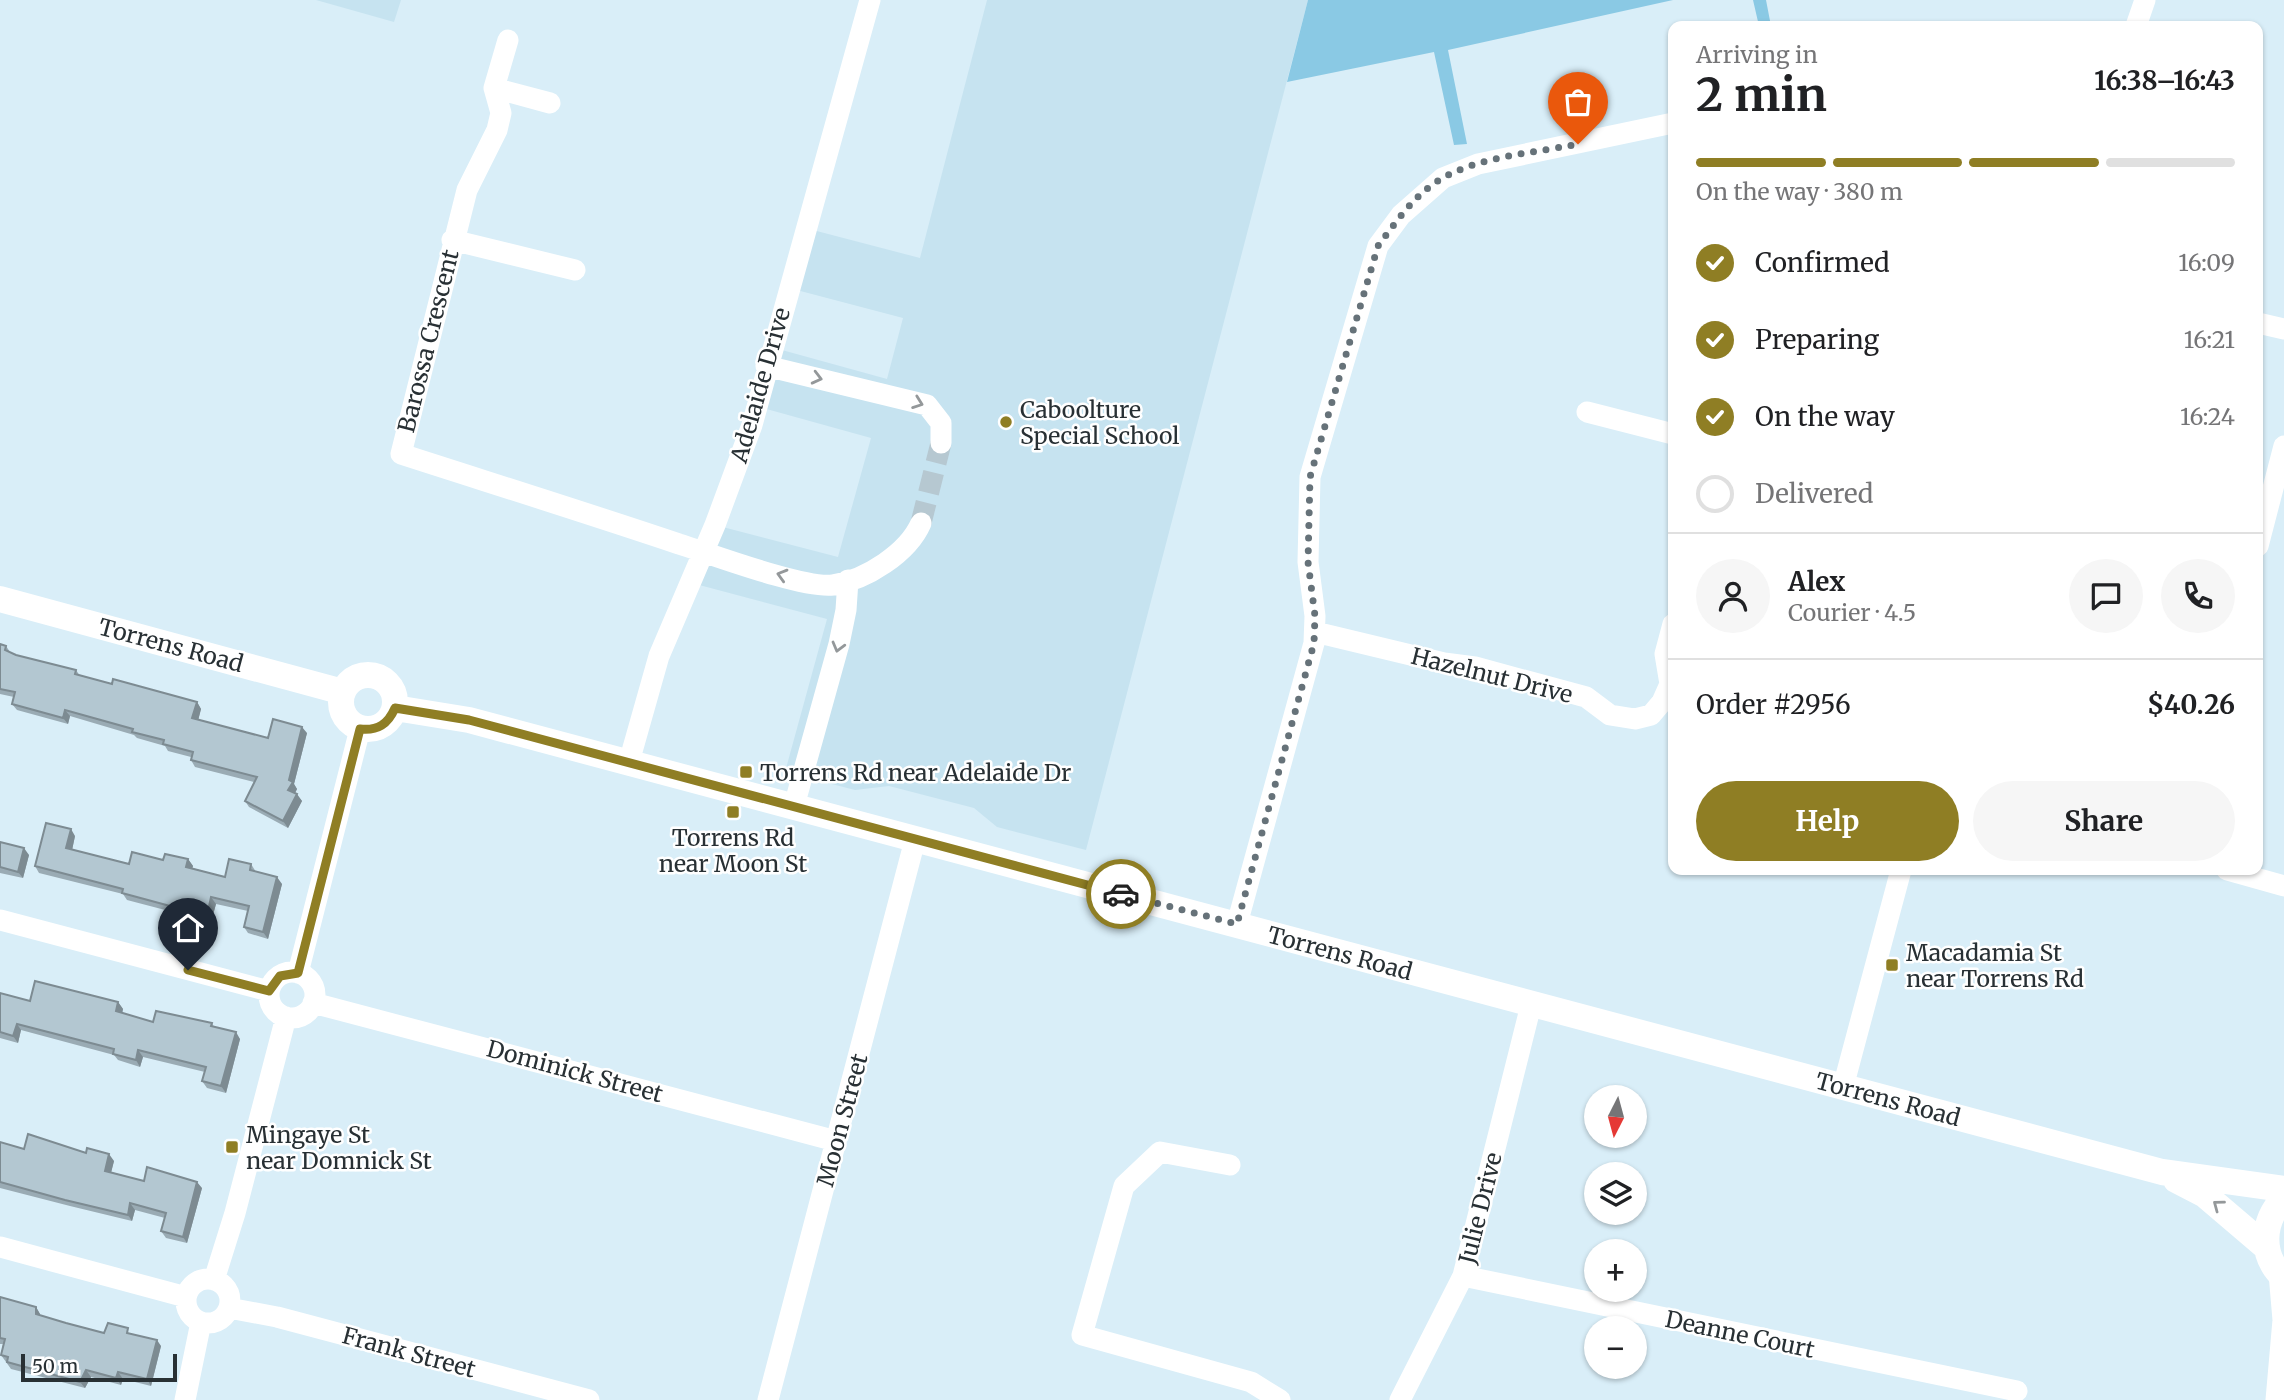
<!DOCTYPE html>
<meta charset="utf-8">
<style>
:root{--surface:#fff;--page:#f6f6f6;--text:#202124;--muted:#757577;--line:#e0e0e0;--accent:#8f7e24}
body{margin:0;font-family:Merriweather,serif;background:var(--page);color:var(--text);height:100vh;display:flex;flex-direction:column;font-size:26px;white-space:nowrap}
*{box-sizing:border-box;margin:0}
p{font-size:23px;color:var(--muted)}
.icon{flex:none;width:38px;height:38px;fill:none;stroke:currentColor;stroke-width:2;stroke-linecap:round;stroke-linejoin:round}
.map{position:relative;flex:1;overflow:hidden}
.details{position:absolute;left:1668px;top:21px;width:595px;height:854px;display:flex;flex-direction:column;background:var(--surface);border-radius:14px;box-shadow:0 2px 5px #0004}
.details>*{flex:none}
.needle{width:46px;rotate:186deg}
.buttons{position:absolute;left:1584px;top:1085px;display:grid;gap:14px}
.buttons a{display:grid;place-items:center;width:63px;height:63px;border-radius:50%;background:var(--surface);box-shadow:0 2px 5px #0004;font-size:35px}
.scale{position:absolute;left:21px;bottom:18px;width:156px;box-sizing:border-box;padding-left:7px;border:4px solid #283034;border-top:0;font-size:19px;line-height:24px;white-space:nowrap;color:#283034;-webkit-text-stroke:5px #fff;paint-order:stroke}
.pin{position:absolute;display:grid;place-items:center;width:60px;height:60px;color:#fff;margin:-72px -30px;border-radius:50% 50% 50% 0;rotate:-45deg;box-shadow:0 0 7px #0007}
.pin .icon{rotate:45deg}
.courier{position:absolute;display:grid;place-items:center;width:70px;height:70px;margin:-35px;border:5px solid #8f7e24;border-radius:50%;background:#fff;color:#222;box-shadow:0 2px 9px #0007}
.summary em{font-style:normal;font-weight:700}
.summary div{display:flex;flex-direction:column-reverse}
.summary{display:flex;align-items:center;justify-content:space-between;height:119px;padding:0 28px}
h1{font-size:46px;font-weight:700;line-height:52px}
.bar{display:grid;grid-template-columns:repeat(4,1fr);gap:10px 7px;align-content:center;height:84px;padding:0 28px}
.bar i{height:9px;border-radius:5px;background:var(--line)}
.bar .active{background:var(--accent)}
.bar p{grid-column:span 4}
.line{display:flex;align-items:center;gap:18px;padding:0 28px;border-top:2px solid var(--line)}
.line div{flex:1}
.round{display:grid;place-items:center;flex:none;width:74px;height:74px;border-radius:37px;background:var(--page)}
ol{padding:0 28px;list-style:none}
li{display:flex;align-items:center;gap:21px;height:77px}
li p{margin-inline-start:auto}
li .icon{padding:7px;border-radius:50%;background:var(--accent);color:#fff;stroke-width:4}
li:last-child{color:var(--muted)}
li i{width:38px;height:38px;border:4px solid var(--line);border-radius:50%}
.button{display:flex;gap:14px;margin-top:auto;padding:14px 28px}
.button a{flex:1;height:80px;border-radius:42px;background:var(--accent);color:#fff;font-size:28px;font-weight:700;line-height:80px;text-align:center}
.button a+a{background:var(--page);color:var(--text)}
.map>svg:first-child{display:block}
</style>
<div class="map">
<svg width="2284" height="1400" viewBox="0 0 2284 1400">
<rect width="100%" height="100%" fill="#d9eef8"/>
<!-- built -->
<path fill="#c6e3f0" d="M 316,0 L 401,0 L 394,22 Z
M 987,0 L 1308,0 L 1086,850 L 997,827 L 974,808 L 889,786 L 855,790 L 785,772 L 827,619 L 688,582 L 715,525 L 838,557 L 871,438 L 756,406 L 771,347 L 887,379 L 903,318 L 789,288 L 809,229 L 920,258 Z"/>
<!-- green -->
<path fill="#8ac9e4" d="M 1308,0 L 1673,0 L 1448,50 L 1467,144 L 1454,145 L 1434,52 L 1287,82 Z
M 1753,0 L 1766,0 L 1771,26 L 1759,26 Z"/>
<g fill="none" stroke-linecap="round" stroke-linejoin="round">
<!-- minor-tunnel -->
<path stroke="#b6c8d1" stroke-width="21" stroke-dasharray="21 10" stroke-linecap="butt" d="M 921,523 L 941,443"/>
<!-- minor -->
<path stroke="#fff" stroke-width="21" d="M 2136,26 L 2145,0
M 508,40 L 494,88 L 501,113 L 497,130 L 467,190 L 401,454 C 494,484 587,513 679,544 C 711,554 804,589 833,585 C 866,580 908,553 921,523
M 494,88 L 550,103
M 452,240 L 575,270
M 2258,323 L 2284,329
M 766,366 L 927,405 L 941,423 L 941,443
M 1587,412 L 1673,434
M 2258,546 L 2284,446
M 1315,632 L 1444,663 L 1475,667 L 1586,697 L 1610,715 L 1635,719 L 1651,715 L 1662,702 L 1670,684 L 1665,654 L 1673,624
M 629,762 L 659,656 L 715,525 L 752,425 L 870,0
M 794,806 L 839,644 L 846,610 L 848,580
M 2227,870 L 2284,886
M 0,920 L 269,991
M 1237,924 L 1314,643 L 1315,616 L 1308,562 L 1310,477 L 1378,246 L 1401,215 L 1443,178 L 1478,164 L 1673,123
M269 995a23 23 0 1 1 46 0a23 23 0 1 1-46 0Z
M 298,973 L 360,729
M 313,1003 L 836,1141
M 1843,1087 L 1901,870
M 1230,1165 L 1160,1152 L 1124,1186 L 1082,1335 L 1251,1382 L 1280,1400
M 0,1247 L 186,1297
M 1463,1276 L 2017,1391
M186 1301a22 22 0 1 1 44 0a22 22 0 1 1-44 0Z
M 214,1280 L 235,1213 L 286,1017
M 229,1308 L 277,1317 L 589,1400
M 185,1400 L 201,1322
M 768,1400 L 915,840
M 1400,1400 L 1463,1276 L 1531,1005
M 2276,1400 L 2283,1320 L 2279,1273"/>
<!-- major -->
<path stroke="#fff" stroke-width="26" d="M 0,599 L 343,692
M341 702a27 27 0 1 1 54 0a27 27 0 1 1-54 0Z
M 395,708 L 469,720 L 2162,1172 L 2284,1189
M 2176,1180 L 2205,1195 L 2266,1247
M 2284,1198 C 2262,1221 2259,1255 2284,1278"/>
</g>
<!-- wall -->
<path fill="#9aabb4" d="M 0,644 L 6,646 L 10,652 L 16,655 L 76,670 L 80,676 L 112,684 L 197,702 L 201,709 L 198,720 L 268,738 L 307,733 L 294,784 L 297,789 L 295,793 L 302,801 L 288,828 L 249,807 L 245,801 L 254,782 L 195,767 L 191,760 L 191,757 L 168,751 L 165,746 L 137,738 L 134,735 L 70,716 L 68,724 L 17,710 L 12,704 L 14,697 L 0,694 Z
M 75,836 L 72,850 L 129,864 L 163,860 L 188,859 L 193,866 L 192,868 L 225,877 L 251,864 L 256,872 L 282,884 L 268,939 L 248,933 L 244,927 L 248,911 L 216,904 L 211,922 L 127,900 L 123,894 L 39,873 L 35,866 Z
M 0,842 L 29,855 L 23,878 L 0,873 Z
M 0,993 L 30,1001 L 118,1002 L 123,1009 L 122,1013 L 153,1022 L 212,1023 L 214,1027 L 240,1039 L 226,1093 L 207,1088 L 202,1081 L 205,1072 L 143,1057 L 140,1067 L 118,1060 L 114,1055 L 21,1030 L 18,1043 L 0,1038 Z
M 0,1142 L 24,1149 L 86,1153 L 114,1161 L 111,1172 L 144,1181 L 202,1188 L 187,1243 L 166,1238 L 161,1231 L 165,1218 L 135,1210 L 132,1221 L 70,1206 L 0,1188 Z
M 0,1297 L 36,1307 L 40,1314 L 40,1315 L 66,1323 L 104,1333 L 132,1334 L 161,1346 L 151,1386 L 123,1379 L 121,1385 L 91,1377 L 85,1388 L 11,1369 L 1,1355 L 3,1344 L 0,1344 Z"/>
<!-- shaded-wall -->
<path fill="#7d8b92" d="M 197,702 L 201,709 L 197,725 L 192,718 Z
M 65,710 L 70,716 L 68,724 L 63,718 Z
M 302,727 L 307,733 L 294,784 L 297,789 L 293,797 L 288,790 L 289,780 Z
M 297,794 L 302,801 L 288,828 L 283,821 Z
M 71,829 L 75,836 L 71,855 L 66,848 Z
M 24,848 L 29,855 L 23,878 L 18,872 Z
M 188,859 L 193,866 L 191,873 L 186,867 Z
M 277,877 L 282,884 L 268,939 L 263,932 Z
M 211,897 L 216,904 L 211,922 L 207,916 Z
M 118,1002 L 123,1009 L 121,1018 L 116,1011 Z
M 17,1024 L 21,1030 L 18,1043 L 13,1036 Z
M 236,1032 L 240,1039 L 226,1093 L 221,1086 Z
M 138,1050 L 143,1057 L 140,1067 L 136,1060 Z
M 109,1154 L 114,1161 L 110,1177 L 105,1171 Z
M 197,1182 L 202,1188 L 187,1243 L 183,1237 Z
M 130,1203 L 135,1210 L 132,1221 L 128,1215 Z
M 36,1307 L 40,1314 L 40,1321 L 36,1314 Z
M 157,1340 L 161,1346 L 151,1386 L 147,1379 Z
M 86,1370 L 91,1377 L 85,1388 L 80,1382 Z
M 118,1372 L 123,1379 L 121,1385 L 116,1378 Z"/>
<!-- building -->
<path fill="#b3c7d1" stroke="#7d8b92" stroke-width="2" d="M 0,644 L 6,646 L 5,650 L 16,655 L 76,670 L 75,674 L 112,684 L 113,679 L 197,702 L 192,718 L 268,738 L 273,719 L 302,727 L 289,780 L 293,782 L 288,790 L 297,794 L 283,821 L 245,801 L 257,777 L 191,760 L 193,752 L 163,744 L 164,740 L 132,732 L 133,729 L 65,710 L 63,718 L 12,704 L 15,692 L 0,689 Z
M 46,823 L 71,829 L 66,848 L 129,864 L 132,852 L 163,860 L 165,854 L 188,859 L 186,867 L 225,877 L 229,859 L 251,864 L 250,870 L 277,877 L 263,932 L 244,927 L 249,906 L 211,897 L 207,916 L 122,893 L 123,889 L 35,866 Z
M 0,842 L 24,848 L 18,872 L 0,867 Z
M 35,981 L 118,1002 L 116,1011 L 153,1022 L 156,1011 L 212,1023 L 211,1026 L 236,1032 L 221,1086 L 202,1081 L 206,1067 L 138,1050 L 136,1060 L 113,1054 L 114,1049 L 17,1024 L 13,1036 L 0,1032 L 0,993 L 30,1001 Z
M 28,1134 L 86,1153 L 87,1148 L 109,1154 L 105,1171 L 144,1181 L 147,1167 L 197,1182 L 183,1237 L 161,1231 L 166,1213 L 130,1203 L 128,1215 L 65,1200 L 0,1182 L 0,1142 L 24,1149 Z
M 0,1297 L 36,1307 L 36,1314 L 66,1323 L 104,1333 L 108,1323 L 128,1328 L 127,1333 L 157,1340 L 147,1379 L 118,1372 L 116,1378 L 86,1370 L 80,1382 L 7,1362 L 8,1357 L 1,1355 L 5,1339 L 0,1338 Z"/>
<!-- one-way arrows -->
<defs><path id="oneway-chevron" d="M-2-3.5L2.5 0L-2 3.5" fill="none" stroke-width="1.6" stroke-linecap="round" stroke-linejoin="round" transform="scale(1.75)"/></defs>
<g stroke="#94989a">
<use href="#oneway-chevron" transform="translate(817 378) rotate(14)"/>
<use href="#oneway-chevron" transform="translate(918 403) rotate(20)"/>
<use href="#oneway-chevron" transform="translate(782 575) rotate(-164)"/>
<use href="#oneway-chevron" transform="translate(838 647) rotate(105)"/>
<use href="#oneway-chevron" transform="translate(2218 1205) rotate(-143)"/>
</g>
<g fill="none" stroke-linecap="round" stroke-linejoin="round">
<!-- done -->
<path stroke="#667279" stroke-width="7" stroke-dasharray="0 12.6" d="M 1121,894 L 1237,924 L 1314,643 L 1315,616 L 1308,562 L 1310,477 L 1378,246 C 1396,222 1414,195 1441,179 C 1480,156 1534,153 1578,144"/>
<!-- route -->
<path stroke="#8f7e24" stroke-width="9" d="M 188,970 L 269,991 L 280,976 L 298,973 L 360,729 C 378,731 388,724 395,708 L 469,720 L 1121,894"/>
</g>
<!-- markers -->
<g fill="#8f7e24" stroke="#fff" stroke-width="2.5">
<circle cx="1006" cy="422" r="7"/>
<rect x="739" y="765" width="14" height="14" rx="3.5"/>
<rect x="726" y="805" width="14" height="14" rx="3.5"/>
<rect x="1885" y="958" width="14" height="14" rx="3.5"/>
<rect x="225" y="1140" width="14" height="14" rx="3.5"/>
</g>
<g text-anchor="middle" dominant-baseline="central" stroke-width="5" stroke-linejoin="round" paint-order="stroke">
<!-- street labels -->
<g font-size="23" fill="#283034" stroke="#fff">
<text transform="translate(428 341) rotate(-76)">Barossa Crescent</text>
<text transform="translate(760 385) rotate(-74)">Adelaide Drive</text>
<text transform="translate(171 645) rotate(15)">Torrens Road</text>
<text transform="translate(1492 675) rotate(14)">Hazelnut Drive</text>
<text transform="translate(1340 953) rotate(15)">Torrens Road</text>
<text transform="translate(575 1071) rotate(15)">Dominick Street</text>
<text transform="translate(1888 1099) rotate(15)">Torrens Road</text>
<text transform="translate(842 1120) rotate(-75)">Moon Street</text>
<text transform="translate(1480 1208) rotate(-76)">Julie Drive</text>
<text transform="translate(1740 1334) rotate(12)">Deanne Court</text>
<text transform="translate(409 1352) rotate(15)">Frank Street</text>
</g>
<!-- poi labels -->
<g font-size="23" fill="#283034" stroke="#fff" text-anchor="start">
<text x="1020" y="409">Caboolture<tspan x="1020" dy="26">Special School</tspan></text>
<text x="760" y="772">Torrens Rd near Adelaide Dr</text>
<text x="733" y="837" text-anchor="middle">Torrens Rd<tspan x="733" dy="26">near Moon St</tspan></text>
<text x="1906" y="952">Macadamia St<tspan x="1906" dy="26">near Torrens Rd</tspan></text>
<text x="246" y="1134">Mingaye St<tspan x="246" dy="26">near Domnick St</tspan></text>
</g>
</g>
</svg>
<div class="buttons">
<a><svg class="needle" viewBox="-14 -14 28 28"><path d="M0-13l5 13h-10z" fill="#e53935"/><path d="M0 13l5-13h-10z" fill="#757577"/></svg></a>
<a><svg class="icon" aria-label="layers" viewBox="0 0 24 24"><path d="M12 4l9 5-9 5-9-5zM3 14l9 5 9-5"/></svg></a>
<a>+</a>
<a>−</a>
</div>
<div class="scale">50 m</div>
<div class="pin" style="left:1578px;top:144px;background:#ea580c"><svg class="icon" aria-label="bag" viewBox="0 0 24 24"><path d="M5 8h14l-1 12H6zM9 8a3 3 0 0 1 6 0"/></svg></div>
<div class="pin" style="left:188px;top:970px;background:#1f2937"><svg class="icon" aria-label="home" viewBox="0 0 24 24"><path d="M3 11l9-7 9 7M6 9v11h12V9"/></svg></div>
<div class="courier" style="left:1121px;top:894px"><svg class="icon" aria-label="car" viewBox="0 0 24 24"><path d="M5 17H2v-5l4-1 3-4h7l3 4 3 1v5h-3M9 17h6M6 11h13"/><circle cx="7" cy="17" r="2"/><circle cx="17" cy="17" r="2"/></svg></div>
<section class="details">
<div class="summary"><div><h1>2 min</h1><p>Arriving in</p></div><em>16:38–16:43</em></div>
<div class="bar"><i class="active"></i><i class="active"></i><i class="active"></i><i></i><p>On the way · 380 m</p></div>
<ol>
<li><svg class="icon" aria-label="check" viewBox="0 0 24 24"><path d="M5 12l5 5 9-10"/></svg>Confirmed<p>16:09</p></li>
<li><svg class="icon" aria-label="check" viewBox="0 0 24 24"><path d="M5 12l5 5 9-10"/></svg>Preparing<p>16:21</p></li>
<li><svg class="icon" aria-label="check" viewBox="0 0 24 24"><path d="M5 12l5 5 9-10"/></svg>On the way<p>16:24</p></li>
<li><i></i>Delivered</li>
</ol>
<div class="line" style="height:126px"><a class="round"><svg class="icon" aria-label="person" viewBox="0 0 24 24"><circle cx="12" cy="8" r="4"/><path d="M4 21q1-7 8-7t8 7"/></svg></a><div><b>Alex</b><p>Courier · 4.5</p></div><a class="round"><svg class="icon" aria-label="chat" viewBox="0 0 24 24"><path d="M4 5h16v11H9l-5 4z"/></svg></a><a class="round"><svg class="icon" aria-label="phone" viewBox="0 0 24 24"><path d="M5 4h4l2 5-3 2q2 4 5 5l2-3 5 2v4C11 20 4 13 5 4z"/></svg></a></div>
<div class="line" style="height:91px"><div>Order #2956</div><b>$40.26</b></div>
<div class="button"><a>Help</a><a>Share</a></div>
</section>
</div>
